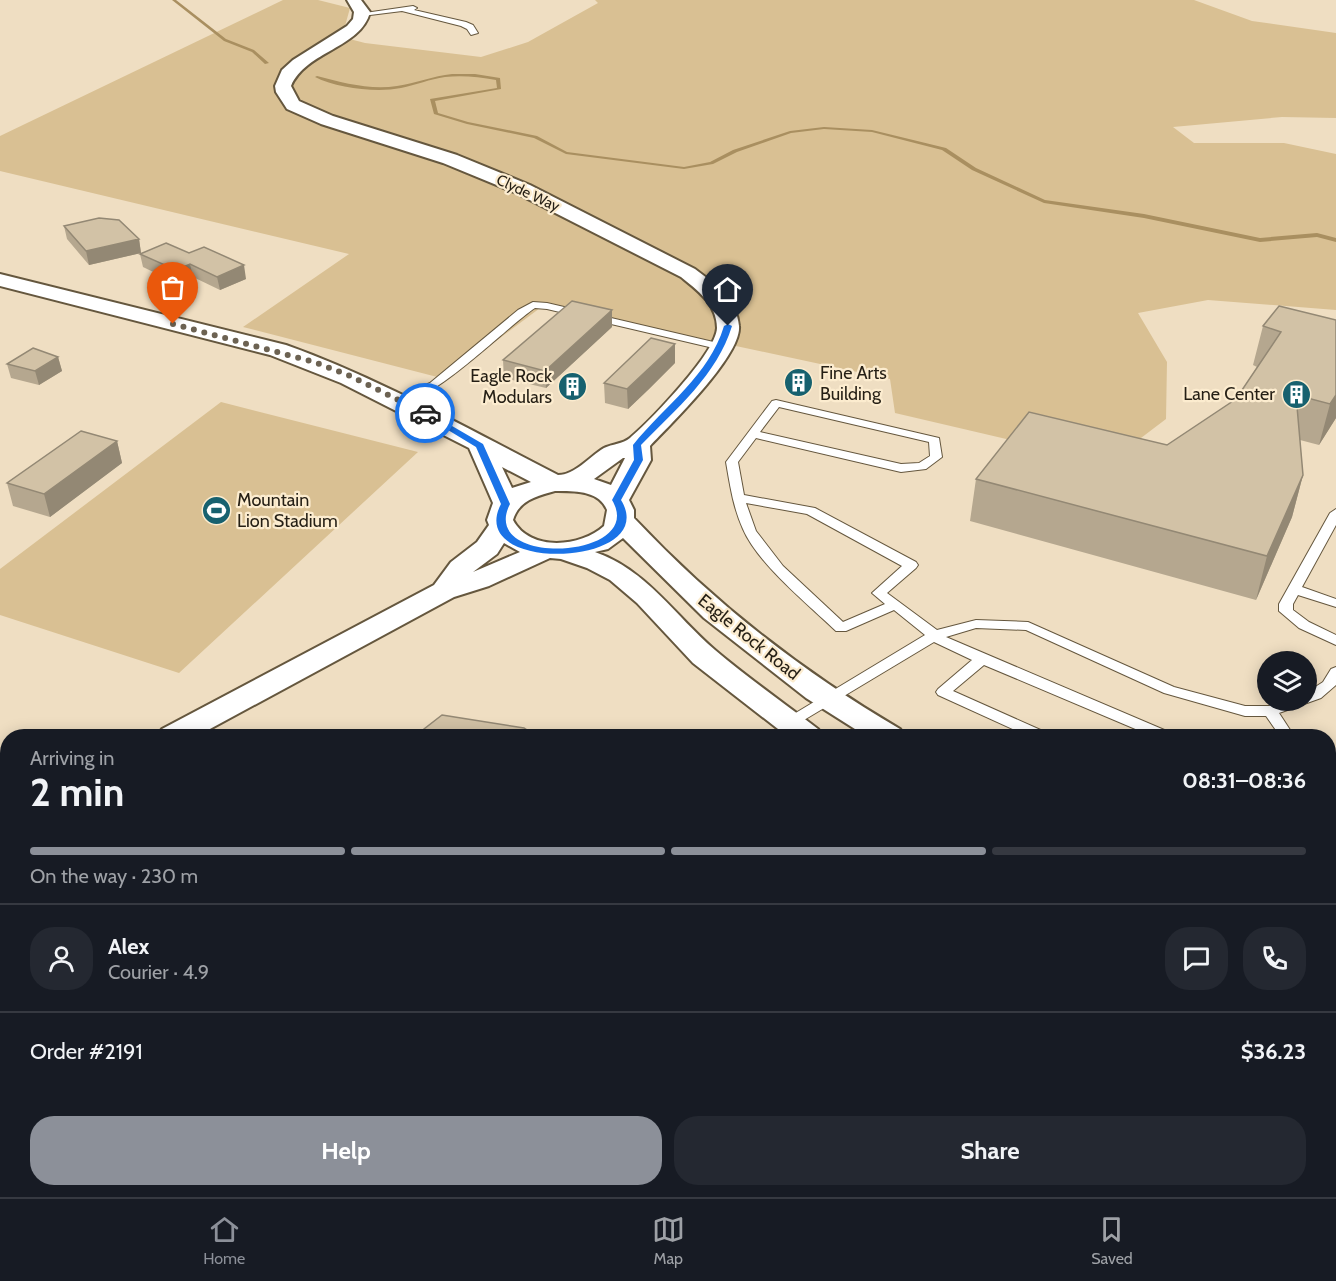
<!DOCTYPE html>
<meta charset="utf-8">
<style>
:root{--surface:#171b24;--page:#242831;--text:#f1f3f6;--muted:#9ea1a6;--line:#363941;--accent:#8c9099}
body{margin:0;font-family:Cabin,sans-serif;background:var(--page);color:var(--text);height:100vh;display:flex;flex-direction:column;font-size:22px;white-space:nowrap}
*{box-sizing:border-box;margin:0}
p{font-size:20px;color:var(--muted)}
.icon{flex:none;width:33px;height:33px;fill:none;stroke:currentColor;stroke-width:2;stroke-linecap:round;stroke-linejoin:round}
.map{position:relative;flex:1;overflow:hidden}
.panel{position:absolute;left:0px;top:729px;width:1336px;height:468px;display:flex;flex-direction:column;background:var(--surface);border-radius:24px 24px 0 0;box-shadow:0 3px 15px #0003}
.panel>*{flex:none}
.controls{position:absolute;left:1257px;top:651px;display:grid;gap:12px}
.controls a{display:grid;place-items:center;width:60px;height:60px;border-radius:50%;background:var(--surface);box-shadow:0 3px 15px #0003;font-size:30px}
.pin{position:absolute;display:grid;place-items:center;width:51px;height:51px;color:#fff;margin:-62px -26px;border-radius:50% 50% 50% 0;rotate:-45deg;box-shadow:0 0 6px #0007}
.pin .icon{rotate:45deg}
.courier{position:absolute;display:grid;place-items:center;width:60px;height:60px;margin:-30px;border:4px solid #1a73e8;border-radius:50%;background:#fff;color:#222;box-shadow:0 2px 8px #0007}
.summary em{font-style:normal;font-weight:700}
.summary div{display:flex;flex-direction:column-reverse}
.summary{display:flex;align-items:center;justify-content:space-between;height:102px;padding:0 30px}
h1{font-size:39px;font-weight:700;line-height:45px}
.bar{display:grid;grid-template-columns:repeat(4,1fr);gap:9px 6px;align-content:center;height:72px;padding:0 30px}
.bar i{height:8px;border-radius:4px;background:var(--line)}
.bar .active{background:var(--accent)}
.bar p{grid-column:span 4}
.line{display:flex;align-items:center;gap:15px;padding:0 30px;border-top:2px solid var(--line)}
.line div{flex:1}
.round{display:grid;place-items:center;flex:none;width:63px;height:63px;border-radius:24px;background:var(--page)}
.action{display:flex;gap:12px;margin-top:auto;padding:12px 30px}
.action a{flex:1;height:69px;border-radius:24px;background:var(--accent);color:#fff;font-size:24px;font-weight:700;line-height:69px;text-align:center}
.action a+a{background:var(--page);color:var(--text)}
.dock{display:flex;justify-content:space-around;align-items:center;height:84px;border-top:2px solid var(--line);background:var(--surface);font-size:16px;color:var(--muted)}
.dock a{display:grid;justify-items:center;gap:3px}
.dock .active{color:var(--accent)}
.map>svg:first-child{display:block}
</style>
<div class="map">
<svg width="1336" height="1197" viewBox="0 0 1336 1197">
<rect width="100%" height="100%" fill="#efdec2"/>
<!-- green -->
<path fill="#d9c093" d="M 283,0 L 318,0 L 350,8 L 342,37 L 365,43 L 481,57 L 528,42 L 598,3 L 595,0 L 1194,0 L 1252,21 L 1336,33 L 1336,118 L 1282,117 L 1173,127 L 1194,143 L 1284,143 L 1336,154 L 1336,310 L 1208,300 L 1138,313 L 1167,362 L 1166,419 L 1108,463 L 895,413 L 890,379 L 544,305 L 445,379 L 243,327 L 349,254 L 0,171 L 0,136 Z
M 221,402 L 418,452 L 179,673 L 0,615 L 0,569 Z
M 7,1150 L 8,1190 L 189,1190 L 190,1197 L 0,1197 L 0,1152 Z"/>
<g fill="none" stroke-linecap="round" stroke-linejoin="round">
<!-- stream -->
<path fill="#a98f60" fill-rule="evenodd" d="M 172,0 L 176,0 L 226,39 L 254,50 L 269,63 L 265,64 L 252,52 L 224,41 Z
M 452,74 L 475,74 L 500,78 L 501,89 L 435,101 L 438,113 L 468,122 L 537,136 L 567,152 L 684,167 L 710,162 L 733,150 L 790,131 L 824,127 L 872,130 L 946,148 L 976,168 L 1045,200 L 1144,214 L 1260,238 L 1317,233 L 1336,238 L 1336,242 L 1317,237 L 1260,242 L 1144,218 L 1044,203 L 972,170 L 942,150 L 872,132 L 824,129 L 791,133 L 737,152 L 713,164 L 684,169 L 566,154 L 534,138 L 467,124 L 434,114 L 430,99 L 497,88 L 496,80 C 479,77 462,75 445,77 C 430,79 416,85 401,88 C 376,93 337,88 315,77 L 317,76 C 343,83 370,90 397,86 C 416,83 433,76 452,74 Z"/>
<defs>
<path id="lane" d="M 413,6 L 417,8 L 414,10 L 466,22 L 473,25 L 478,33 L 471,35 L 467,29 L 461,26 L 402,11 L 362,16 L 358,14 Z
M 533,302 L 547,303 L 722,344 L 727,347 L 722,350 L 547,309 L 535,308 C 506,327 427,409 395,402 L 395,398 L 430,383 L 518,310 Z
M 776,400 L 939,438 L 942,457 L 926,469 L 901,472 L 756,438 L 738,462 L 744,495 L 815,508 L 916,562 L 918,565 L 916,568 L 887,593 L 937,630 L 976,620 L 1028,622 L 1174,687 L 1245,706 L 1269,706 L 1286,700 L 1306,700 L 1306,693 L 1323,682 L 1331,669 L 1336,667 L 1336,685 L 1321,698 L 1279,713 L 1294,736 L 1280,736 L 1266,716 L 1245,716 L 1164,693 L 1026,630 L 976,628 L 946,637 L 1169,732 L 1171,736 L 1152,736 L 984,665 L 953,691 L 1045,732 L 1047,736 L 1028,736 L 938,695 L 936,692 L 938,689 L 972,660 L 934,642 L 794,726 L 784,726 L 782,723 L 784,720 L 925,635 L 894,610 L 846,631 L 836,631 C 808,604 758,564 743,529 C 733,507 730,485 726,462 L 772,401 ZM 779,407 L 929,442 L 930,456 L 919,463 L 901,464 L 760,432 ZM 746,503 L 807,514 L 902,566 L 872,593 L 885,604 L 843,622 L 783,566 L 756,531 Z
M 1336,509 L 1336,525 L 1302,587 L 1336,599 L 1336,607 L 1298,595 L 1293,604 L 1293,610 L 1309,622 L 1336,635 L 1336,645 L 1299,628 L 1279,611 L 1279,604 L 1330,513 Z
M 8,920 L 8,935 L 0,938 L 0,923 Z"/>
<path id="street" d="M 347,0 L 361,0 L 370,12 C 361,48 306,51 291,86 L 299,101 L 333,116 L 457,155 L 530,185 L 695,269 C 714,283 737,300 739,326 C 742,355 671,424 650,446 L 651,460 L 629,500 L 634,510 L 634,518 C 713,602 801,671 900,729 L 905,736 L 866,736 L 806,698 L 704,618 L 623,538 L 608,549 L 595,552 C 647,570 675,616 715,650 C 748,678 784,703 818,729 L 823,736 L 787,736 L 693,663 L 637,603 L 610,580 L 587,568 L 561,559 L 550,558 L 489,586 L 454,597 L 197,736 L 157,736 L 162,729 L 434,585 L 451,562 L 477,542 L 489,525 L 487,520 L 493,503 L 469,448 L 341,383 L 270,355 L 0,286 L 0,274 L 286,345 C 381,379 468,429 558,475 C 575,475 589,457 604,448 C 612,444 623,444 630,438 C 650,421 716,353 717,328 C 717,304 697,290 681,277 L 516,193 L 443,163 L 321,124 L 287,109 L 276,92 L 275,86 L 282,70 L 293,60 L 347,26 L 353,19 L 354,12 ZM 625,458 L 611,485 L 594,479 L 623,458 ZM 502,467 L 531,482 L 512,488 ZM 555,491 C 573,491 599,490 607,510 L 604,526 C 581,547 530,552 513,520 C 519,500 537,496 555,491 ZM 504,543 L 520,552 L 473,572 L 497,554 Z
M 8,813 L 8,839 L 0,841 L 0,815 Z
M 1329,921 L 1336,923 L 1336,951 L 1329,949 Z
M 0,944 L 8,946 L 8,980 L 0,978 Z
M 1329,971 L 1336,974 L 1336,1004 L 1329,1001 Z
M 8,1002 L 8,1032 L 0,1034 L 0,1004 Z"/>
<path id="primary" d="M 1336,1010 L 1336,1061 L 1329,1063 L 1329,1012 Z
M 1253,1190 L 1301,1190 L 1298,1197 L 1250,1197 Z"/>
</defs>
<!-- lane casing -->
<use href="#lane" stroke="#65573e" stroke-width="2"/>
<!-- street casing -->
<use href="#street" stroke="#65573e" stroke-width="4"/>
<!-- primary casing -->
<use href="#primary" stroke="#fff" stroke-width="3"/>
<!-- lane -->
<use href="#lane" fill="#fff" fill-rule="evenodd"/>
<!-- street -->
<use href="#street" fill="#fff" fill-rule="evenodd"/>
<!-- primary -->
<use href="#primary" fill="#98dae8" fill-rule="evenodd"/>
</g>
<!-- wall -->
<path fill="#b5a78f" d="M 64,226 L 139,239 L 141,253 L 89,265 L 67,239 Z
M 166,243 L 246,279 L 220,290 L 193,277 L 178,284 L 143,267 L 140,254 Z
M 1336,320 L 1336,418 L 1319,445 L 1300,440 L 1303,475 L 1292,517 L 1256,600 L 970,521 L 976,479 L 1167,445 L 1236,399 L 1257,367 L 1253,365 L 1263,326 Z
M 612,327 L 546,388 L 504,378 L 503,360 Z
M 58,357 L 62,371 L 39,385 L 11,378 L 7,364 Z
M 675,363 L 649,389 L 628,409 L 605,403 L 604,383 Z
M 117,441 L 122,463 L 50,517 L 13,506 L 7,483 Z"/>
<!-- shaded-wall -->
<path fill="#938874" d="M 139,239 L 141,253 L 89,265 L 86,251 Z
M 190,264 L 193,277 L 178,284 L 176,270 Z
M 244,265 L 246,279 L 220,290 L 217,277 Z
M 612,310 L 612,327 L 546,388 L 545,371 Z
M 675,344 L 675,363 L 649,389 L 628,409 L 627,389 Z
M 58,357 L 62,371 L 39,385 L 35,371 Z
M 1336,395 L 1336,418 L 1319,445 L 1330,404 Z
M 117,441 L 122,463 L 50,517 L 44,494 Z
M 1303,475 L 1292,517 L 1256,600 L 1267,556 Z
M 8,1112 L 8,1140 L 0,1142 L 0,1114 Z
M 262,1190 L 265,1190 L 266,1197 L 264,1197 Z"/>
<!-- building -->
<path fill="#d2c2a6" stroke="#938874" stroke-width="1.5" d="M 99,218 L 119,220 L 139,239 L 86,251 L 64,226 Z
M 166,243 L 189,253 L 204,247 L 244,265 L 217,277 L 190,264 L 176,270 L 140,254 Z
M 572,301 L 612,310 L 545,371 L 503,360 Z
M 1279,306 L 1336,320 L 1336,395 L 1330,404 L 1296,395 L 1303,475 L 1267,556 L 976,479 L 1029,412 L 1167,445 L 1236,399 L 1281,332 L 1263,326 Z
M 651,338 L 675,344 L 627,389 L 604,383 Z
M 33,348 L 58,357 L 35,371 L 7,364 Z
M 81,431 L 117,441 L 44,494 L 7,483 Z
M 442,715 L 524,728 L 536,736 L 415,736 Z
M 8,1072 L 8,1112 L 0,1114 L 0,1074 Z
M 196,1190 L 262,1190 L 264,1197 L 197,1197 Z
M 425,1190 L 667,1190 L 676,1197 L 417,1197 Z"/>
<!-- route -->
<path fill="#1a73e8" d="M 728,324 L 732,326 C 717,375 676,409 641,445 L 643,460 L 621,500 C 662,567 464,575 501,504 L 476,447 L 420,413 L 428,412 L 483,444 L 510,504 C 477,568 648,560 612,500 L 634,460 L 633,445 C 665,405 709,376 724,326 Z"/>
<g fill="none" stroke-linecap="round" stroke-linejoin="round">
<!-- done -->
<path stroke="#6c6252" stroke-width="6" stroke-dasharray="0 10.8" d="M 173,324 L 314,362 L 348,375 L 425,413"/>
</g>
<!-- icons -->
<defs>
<symbol id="building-disc" viewBox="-11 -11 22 22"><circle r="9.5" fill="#17616f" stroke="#fceccf"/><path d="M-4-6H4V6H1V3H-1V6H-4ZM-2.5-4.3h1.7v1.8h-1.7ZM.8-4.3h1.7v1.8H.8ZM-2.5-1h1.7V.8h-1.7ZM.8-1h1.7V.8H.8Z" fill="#fff"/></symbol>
<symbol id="stadium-disc" viewBox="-11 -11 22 22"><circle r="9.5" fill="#17616f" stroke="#fceccf"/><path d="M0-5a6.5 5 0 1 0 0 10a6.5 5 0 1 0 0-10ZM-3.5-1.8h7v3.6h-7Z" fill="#fff"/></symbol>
</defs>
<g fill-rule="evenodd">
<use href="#building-disc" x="782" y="366" width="33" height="33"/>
<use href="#building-disc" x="556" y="370" width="33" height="33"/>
<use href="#building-disc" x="1280" y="378" width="33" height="33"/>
<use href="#stadium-disc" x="200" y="494" width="33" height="33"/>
</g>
<g text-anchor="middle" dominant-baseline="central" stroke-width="4.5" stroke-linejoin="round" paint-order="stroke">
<!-- far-street labels -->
<g font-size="15" fill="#251f15" stroke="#fceccf">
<text transform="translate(528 193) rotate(25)">Clyde Way</text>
</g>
<!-- poi labels -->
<g font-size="18" fill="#251f15" stroke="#fceccf" text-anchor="start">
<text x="820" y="373">Fine Arts<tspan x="820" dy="21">Building</tspan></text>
<text x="552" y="376" text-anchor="end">Eagle Rock<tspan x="552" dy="21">Modulars</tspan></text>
<text x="1275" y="394" text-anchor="end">Lane Center</text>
<text x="237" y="500">Mountain<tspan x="237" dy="21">Lion Stadium</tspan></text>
</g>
<!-- street labels -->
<g font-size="18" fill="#251f15" stroke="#fceccf">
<text transform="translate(749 637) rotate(39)">Eagle Rock Road</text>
</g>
</g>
</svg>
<div class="controls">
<a><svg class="icon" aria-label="layers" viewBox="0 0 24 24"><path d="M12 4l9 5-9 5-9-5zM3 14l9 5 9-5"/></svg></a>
</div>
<div class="pin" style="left:173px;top:324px;background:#ea580c"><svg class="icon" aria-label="bag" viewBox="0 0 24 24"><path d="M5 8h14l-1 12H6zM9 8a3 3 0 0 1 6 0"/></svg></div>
<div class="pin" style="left:728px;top:326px;background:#1f2937"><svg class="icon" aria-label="home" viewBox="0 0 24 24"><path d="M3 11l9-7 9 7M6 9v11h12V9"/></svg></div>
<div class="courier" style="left:425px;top:413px"><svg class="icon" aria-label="car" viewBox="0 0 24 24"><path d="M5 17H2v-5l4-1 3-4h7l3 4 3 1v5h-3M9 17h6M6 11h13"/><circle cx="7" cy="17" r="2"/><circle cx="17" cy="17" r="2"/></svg></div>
<section class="panel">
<div class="summary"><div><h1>2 min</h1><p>Arriving in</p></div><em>08:31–08:36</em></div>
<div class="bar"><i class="active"></i><i class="active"></i><i class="active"></i><i></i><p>On the way · 230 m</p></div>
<div class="line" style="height:108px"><a class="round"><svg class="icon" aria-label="person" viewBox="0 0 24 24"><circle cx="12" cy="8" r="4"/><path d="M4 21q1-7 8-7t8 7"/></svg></a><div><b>Alex</b><p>Courier · 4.9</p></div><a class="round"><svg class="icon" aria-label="chat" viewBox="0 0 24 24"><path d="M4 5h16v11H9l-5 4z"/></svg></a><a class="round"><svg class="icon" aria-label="phone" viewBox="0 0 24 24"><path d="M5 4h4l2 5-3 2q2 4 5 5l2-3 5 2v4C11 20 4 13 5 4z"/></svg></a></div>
<div class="line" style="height:78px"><div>Order #2191</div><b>$36.23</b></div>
<div class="action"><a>Help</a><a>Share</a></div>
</section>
</div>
<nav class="dock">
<a class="active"><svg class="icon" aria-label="home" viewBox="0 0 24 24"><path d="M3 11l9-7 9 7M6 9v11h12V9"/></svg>Home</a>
<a><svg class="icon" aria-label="map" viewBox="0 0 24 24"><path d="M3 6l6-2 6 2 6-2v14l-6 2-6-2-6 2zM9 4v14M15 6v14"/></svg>Map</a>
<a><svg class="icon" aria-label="saved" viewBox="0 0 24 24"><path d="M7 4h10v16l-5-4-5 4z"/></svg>Saved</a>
</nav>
